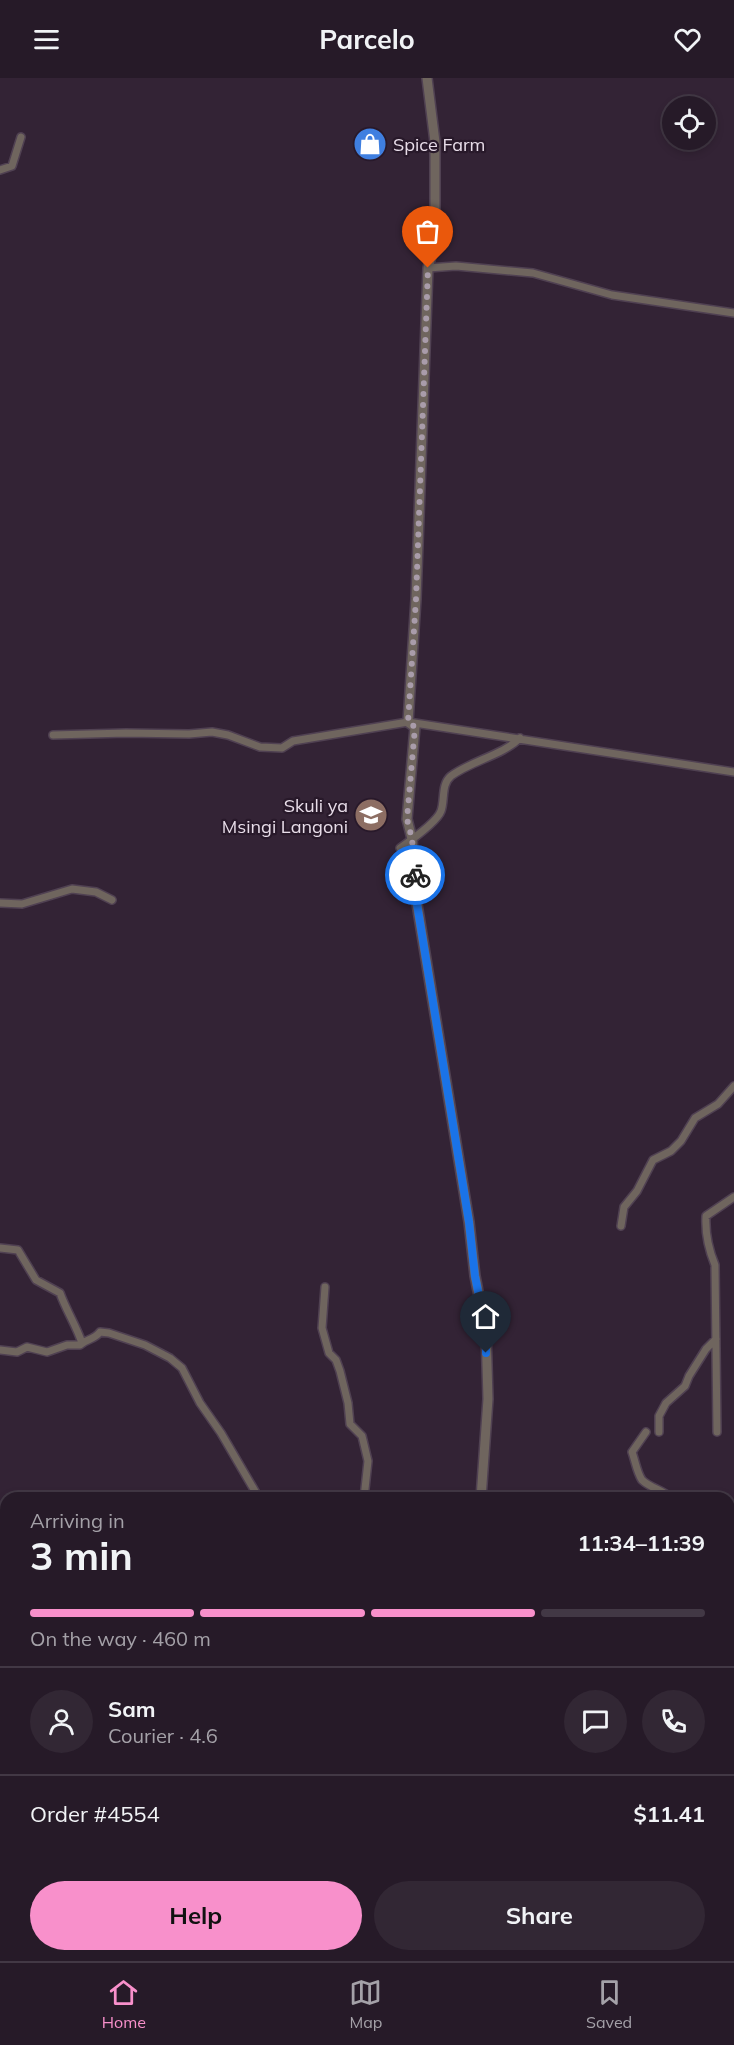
<!DOCTYPE html>
<meta charset="utf-8">
<style>
:root{--surface:#261a28;--page:#322734;--text:#f1f3f6;--muted:#a4a1a8;--line:#423845;--accent:#f890cb}
body{margin:0;font-family:Mulish,sans-serif;background:var(--page);color:var(--text);height:100vh;display:flex;flex-direction:column;font-size:22px;white-space:nowrap}
*{box-sizing:border-box;margin:0}
p{font-size:20px;color:var(--muted)}
.icon{flex:none;width:33px;height:33px;fill:none;stroke:currentColor;stroke-width:2;stroke-linecap:round;stroke-linejoin:round}
.map{position:relative;flex:1;overflow:hidden}
.side{position:absolute;left:0px;top:1414px;width:735px;height:470px;display:flex;flex-direction:column;background:var(--surface);border-radius:18px 18px 0 0;box-shadow:0 3px 9px #0003,0 0 0 2px var(--line)}
.side>*{flex:none}
.fabs{position:absolute;left:662px;top:18px;display:grid;gap:12px}
.fabs a{display:grid;place-items:center;width:54px;height:54px;border-radius:50%;background:var(--surface);box-shadow:0 3px 9px #0003,0 0 0 2px var(--line);font-size:30px}
.pin{position:absolute;display:grid;place-items:center;width:51px;height:51px;color:#fff;margin:-62px -26px;border-radius:50% 50% 50% 0;rotate:-45deg;box-shadow:0 0 6px #0007}
.pin .icon{rotate:45deg}
.courier{position:absolute;display:grid;place-items:center;width:60px;height:60px;margin:-30px;border:4px solid #1a73e8;border-radius:50%;background:#fff;color:#222;box-shadow:0 2px 8px #0007}
.head em{font-style:normal;font-weight:700}
.head div{display:flex;flex-direction:column-reverse}
.head{display:flex;align-items:center;justify-content:space-between;height:102px;padding:0 30px}
h1{font-size:39px;font-weight:700;line-height:45px}
.bar{display:grid;grid-template-columns:repeat(4,1fr);gap:9px 6px;align-content:center;height:72px;padding:0 30px}
.bar i{height:8px;border-radius:4px;background:var(--line)}
.bar .active{background:var(--accent)}
.bar p{grid-column:span 4}
.line{display:flex;align-items:center;gap:15px;padding:0 30px;border-top:2px solid var(--line)}
.line div{flex:1}
.round{display:grid;place-items:center;flex:none;width:63px;height:63px;border-radius:32px;background:var(--page)}
.primary-button{display:flex;gap:12px;margin-top:auto;padding:12px 30px}
.primary-button a{flex:1;height:69px;border-radius:36px;background:var(--accent);color:#111;font-size:24px;font-weight:700;line-height:69px;text-align:center}
.primary-button a+a{background:var(--page);color:var(--text)}
header{display:flex;justify-content:space-between;align-items:center;height:78px;padding:0 30px;background:var(--surface);font-size:27px;font-weight:700}
.tab-bar{display:flex;justify-content:space-around;align-items:center;height:84px;border-top:2px solid var(--line);background:var(--surface);font-size:16px;color:var(--muted)}
.tab-bar a{display:grid;justify-items:center;gap:3px}
.tab-bar .active{color:var(--accent)}
.map>svg:first-child{display:block}
</style>
<header><svg class="icon" aria-label="menu" viewBox="0 0 24 24"><path d="M4 6h16M4 12h16M4 18h16"/></svg>Parcelo<svg class="icon" aria-label="heart" viewBox="0 0 24 24"><path d="M12 20l-8-8c-3-5 5-10 8-4 3-6 11-1 8 4z"/></svg></header>
<div class="map">
<svg width="734" height="1883" viewBox="0 0 734 1883">
<rect width="100%" height="100%" fill="#332335"/>
<g fill="none" stroke-linecap="round" stroke-linejoin="round">
<defs>
<path id="minor" d="M 0,92 L 12,88 L 21,59
M 428,190 L 456,188 L 533,195 L 612,217 L 734,235
M 53,657 L 126,655 L 189,656 L 212,654 L 228,657 L 260,669 L 282,670 L 293,663 L 408,644 L 734,694
M 400,770 C 410,763 437,744 441,733 C 445,722 441,706 451,698 C 471,683 503,677 520,660
M 0,825 L 22,826 L 72,811 L 96,814 L 112,822
M 621,1148 L 624,1129 L 637,1113 L 653,1082 L 671,1073 L 681,1063 L 695,1040 L 718,1026 L 734,1008
M 0,1170 L 18,1172 L 36,1202 L 60,1215 C 66,1232 76,1247 82,1265
M 325,1209 L 322,1250 L 329,1275 L 336,1282 L 340,1293 L 348,1325 L 350,1346 L 362,1358 L 368,1383 L 364,1420
M 0,1272 L 17,1274 L 27,1269 L 47,1274 L 67,1267 L 80,1267 C 86,1261 94,1262 100,1254 L 109,1255 L 145,1267 L 170,1280 L 182,1290 L 200,1325 L 221,1355 L 259,1420
M 646,1354 L 632,1374 C 635,1382 637,1395 642,1402 C 650,1410 663,1412 671,1420
M 659,1354 L 659,1338 L 666,1325 L 685,1308 L 689,1298 L 706,1271 L 716,1261
M 717,1354 L 715,1187 C 708,1170 705,1156 706,1138 L 734,1119
M 608,1420 L 610,1418
M 729,1499 L 734,1501
M 0,1515 L 6,1515
M 729,1528 L 734,1525
M 729,1598 L 734,1600
M 729,1779 L 734,1778
M 0,1878 L 12,1881 L 19,1878
M 101,1878 L 118,1883
M 236,1878 L 260,1883
M 552,1878 L 553,1883
M 134,1883 L 162,1880 L 220,1878
M 277,1883 L 281,1878"/>
<path id="tertiary" d="M 427,0 L 435,64 L 435,163 L 428,190 L 416,521 L 408,644 L 415,649 L 407,741 L 412,761 L 417,826 L 469,1144 L 475,1198 L 486,1253 L 488,1321 L 481,1420
M 452,1883 L 452,1878"/>
</defs>
<!-- minor casing -->
<use href="#minor" stroke="#504152" stroke-width="10"/>
<!-- tertiary casing -->
<use href="#tertiary" stroke="#504152" stroke-width="12"/>
<!-- minor -->
<use href="#minor" stroke="#6f655e" stroke-width="7"/>
<!-- tertiary -->
<use href="#tertiary" stroke="#6f655e" stroke-width="9"/>
</g>
<g fill="none" stroke-linecap="round" stroke-linejoin="round">
<!-- done -->
<path stroke="#a99caa" stroke-width="6" stroke-dasharray="0 10.8" d="M 415,797 L 412,761 L 407,741 L 415,649 L 408,644 L 416,521 L 428,190"/>
<!-- route -->
<path stroke="#1a73e8" stroke-width="8" d="M 415,797 L 417,826 L 469,1144 L 475,1198 L 486,1253 L 486,1275"/>
</g>
<!-- icons -->
<defs>
<symbol id="shop-disc" viewBox="-11 -11 22 22"><circle r="9.5" fill="#3f7fe0" stroke="#28192a"/><path d="M-5-2.5h2.3a2.7 3.5 0 0 1 5.4 0H5L5.5 6h-11ZM-1.5-2.5h3a1.5 2.3 0 0 0-3 0Z" fill="#fff"/></symbol>
<symbol id="school-disc" viewBox="-11 -11 22 22"><circle r="9.5" fill="#8d6e63" stroke="#28192a"/><path d="M0-5L7-2L0 1L-7-2ZM-4 1L0 2.5L4 1V4Q0 6-4 4Z" fill="#fff"/></symbol>
</defs>
<g fill-rule="evenodd">
<use href="#shop-disc" x="351" y="47" width="38" height="38"/>
<use href="#school-disc" x="352" y="718" width="38" height="38"/>
</g>
<g text-anchor="middle" dominant-baseline="central" stroke-width="4.5" stroke-linejoin="round" paint-order="stroke">
<!-- poi labels -->
<g font-size="18" fill="#e8dde9" stroke="#28192a" text-anchor="start">
<text x="393" y="66">Spice Farm</text>
<text x="348" y="727" text-anchor="end">Skuli ya<tspan x="348" dy="21">Msingi Langoni</tspan></text>
</g>
</g>
</svg>
<div class="fabs">
<a><svg class="icon" aria-label="locate" viewBox="0 0 24 24"><circle cx="12" cy="12" r="6"/><path d="M12 2v4M12 18v4M2 12h4M18 12h4"/></svg></a>
</div>
<div class="pin" style="left:428px;top:190px;background:#ea580c"><svg class="icon" aria-label="bag" viewBox="0 0 24 24"><path d="M5 8h14l-1 12H6zM9 8a3 3 0 0 1 6 0"/></svg></div>
<div class="pin" style="left:486px;top:1275px;background:#1f2937"><svg class="icon" aria-label="home" viewBox="0 0 24 24"><path d="M3 11l9-7 9 7M6 9v11h12V9"/></svg></div>
<div class="courier" style="left:415px;top:797px"><svg class="icon" aria-label="bike" viewBox="0 0 24 24"><circle cx="6" cy="16" r="4"/><circle cx="18" cy="16" r="4"/><path d="M6 16l4-8h5l3 8M10 8l3 8H6M13 5h3"/></svg></div>
<section class="side">
<div class="head"><div><h1>3 min</h1><p>Arriving in</p></div><em>11:34–11:39</em></div>
<div class="bar"><i class="active"></i><i class="active"></i><i class="active"></i><i></i><p>On the way · 460 m</p></div>
<div class="line" style="height:108px"><a class="round"><svg class="icon" aria-label="person" viewBox="0 0 24 24"><circle cx="12" cy="8" r="4"/><path d="M4 21q1-7 8-7t8 7"/></svg></a><div><b>Sam</b><p>Courier · 4.6</p></div><a class="round"><svg class="icon" aria-label="chat" viewBox="0 0 24 24"><path d="M4 5h16v11H9l-5 4z"/></svg></a><a class="round"><svg class="icon" aria-label="phone" viewBox="0 0 24 24"><path d="M5 4h4l2 5-3 2q2 4 5 5l2-3 5 2v4C11 20 4 13 5 4z"/></svg></a></div>
<div class="line" style="height:78px"><div>Order #4554</div><b>$11.41</b></div>
<div class="primary-button"><a>Help</a><a>Share</a></div>
</section>
</div>
<nav class="tab-bar">
<a class="active"><svg class="icon" aria-label="home" viewBox="0 0 24 24"><path d="M3 11l9-7 9 7M6 9v11h12V9"/></svg>Home</a>
<a><svg class="icon" aria-label="map" viewBox="0 0 24 24"><path d="M3 6l6-2 6 2 6-2v14l-6 2-6-2-6 2zM9 4v14M15 6v14"/></svg>Map</a>
<a><svg class="icon" aria-label="saved" viewBox="0 0 24 24"><path d="M7 4h10v16l-5-4-5 4z"/></svg>Saved</a>
</nav>
